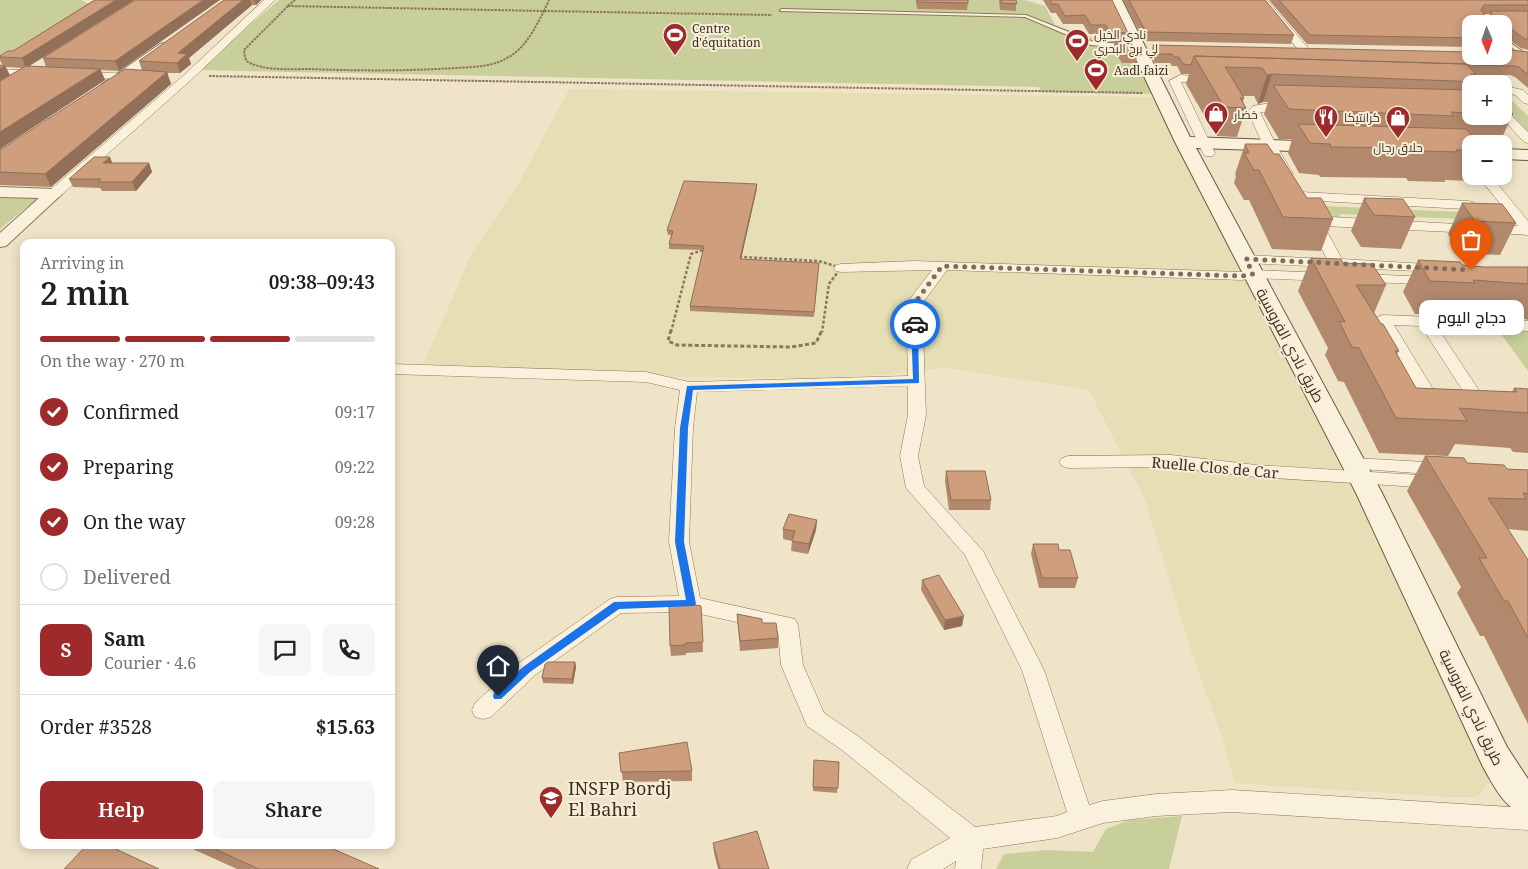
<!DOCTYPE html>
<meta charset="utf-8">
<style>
:root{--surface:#fff;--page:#f6f6f6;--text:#202124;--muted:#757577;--line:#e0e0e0;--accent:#9e2a2b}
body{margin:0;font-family:"Noto Serif",Cairo,serif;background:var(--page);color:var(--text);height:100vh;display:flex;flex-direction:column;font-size:19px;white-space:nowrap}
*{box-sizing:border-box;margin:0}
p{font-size:16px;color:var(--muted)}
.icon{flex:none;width:28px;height:28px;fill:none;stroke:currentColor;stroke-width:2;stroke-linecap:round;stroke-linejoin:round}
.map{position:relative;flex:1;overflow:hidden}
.side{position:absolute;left:20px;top:239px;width:375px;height:610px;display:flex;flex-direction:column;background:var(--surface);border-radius:10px;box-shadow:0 2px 12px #0003}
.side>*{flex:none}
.needle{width:32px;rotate:178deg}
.tools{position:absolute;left:1462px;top:15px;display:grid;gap:10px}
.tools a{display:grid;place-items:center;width:50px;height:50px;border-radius:10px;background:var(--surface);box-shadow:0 2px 12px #0003;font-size:25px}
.pin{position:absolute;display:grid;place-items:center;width:42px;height:42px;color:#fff;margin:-51px -21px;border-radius:50% 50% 50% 0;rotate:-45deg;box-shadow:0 0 5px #0007}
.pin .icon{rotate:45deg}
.courier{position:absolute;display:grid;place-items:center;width:50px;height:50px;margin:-25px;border:4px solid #1a73e8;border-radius:50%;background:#fff;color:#222;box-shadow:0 1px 6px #0007}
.bubble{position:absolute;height:35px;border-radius:10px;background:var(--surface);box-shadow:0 2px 12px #0003;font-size:16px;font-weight:600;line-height:35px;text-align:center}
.head em{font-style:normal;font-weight:600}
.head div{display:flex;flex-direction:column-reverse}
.head{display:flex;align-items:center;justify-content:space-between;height:85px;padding:0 20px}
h1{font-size:32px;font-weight:600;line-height:38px}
.bar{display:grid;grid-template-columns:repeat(4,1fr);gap:8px 5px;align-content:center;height:60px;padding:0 20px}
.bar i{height:6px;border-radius:4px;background:var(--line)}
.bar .current{background:var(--accent)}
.bar p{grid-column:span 4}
.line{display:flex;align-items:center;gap:12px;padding:0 20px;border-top:1px solid var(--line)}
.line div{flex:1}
.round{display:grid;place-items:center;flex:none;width:52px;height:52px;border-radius:10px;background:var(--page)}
ol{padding:0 20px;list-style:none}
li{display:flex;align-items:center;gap:15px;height:55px}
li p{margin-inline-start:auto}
li .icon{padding:5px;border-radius:50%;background:var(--accent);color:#fff;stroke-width:4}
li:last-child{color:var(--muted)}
li i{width:28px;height:28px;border:2px solid var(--line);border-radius:50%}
.action{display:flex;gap:10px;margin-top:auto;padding:10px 20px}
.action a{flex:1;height:58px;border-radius:10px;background:var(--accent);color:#fff;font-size:20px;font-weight:600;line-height:58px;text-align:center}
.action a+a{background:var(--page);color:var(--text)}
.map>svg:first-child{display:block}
</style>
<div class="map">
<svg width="1528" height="869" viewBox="0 0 1528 869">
<rect width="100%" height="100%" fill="#f0e4c8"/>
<!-- farmland -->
<path fill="#e6deb5" d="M 569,89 L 1151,97 L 1159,107 L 1275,333 L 1300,388 L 1363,511 L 1490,782 L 1477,797 L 1449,797 L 1235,783 L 1221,734 L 1191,651 L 1145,500 L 1089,390 L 946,368 L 880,375 L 815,378 L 677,377 L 423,365 L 472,253 L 520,181 Z"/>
<!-- green -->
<path fill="#c9cf9b" d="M 0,0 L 81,0 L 94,6 L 0,62 Z
M 279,0 L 1025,0 L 1045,6 L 1055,25 L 1089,37 L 1130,41 L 1153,90 L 1150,94 L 1041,92 L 1039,87 L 197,70 Z
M 1504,91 L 1515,92 L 1517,95 L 1507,96 L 1528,116 L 1528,133 L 1504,110 Z
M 0,196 L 38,198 L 0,229 Z
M 1324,206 L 1461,212 L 1463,219 L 1339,214 L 1343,220 L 1329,214 Z
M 1498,330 L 1528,331 L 1528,371 Z
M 1182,816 L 1169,869 L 996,869 L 1004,854 L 1046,850 L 1093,852 L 1106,829 L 1129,820 Z"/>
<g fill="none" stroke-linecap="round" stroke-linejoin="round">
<defs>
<path id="service" d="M 782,9 L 1026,15 L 1094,42 L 1124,44 L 1127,46 L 1124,48 L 1091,45 L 1025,17 L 780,11 L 780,10 Z
M 1504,38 L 1526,54 L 1526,56 L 1522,56 L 1504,41 Z"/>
<path id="minor" d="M 264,0 L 275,0 L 191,80 L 59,197 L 49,197 L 47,194 L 49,191 L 183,76 Z
M 1257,0 L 1267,0 L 1309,49 L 1310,51 L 1309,53 L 1301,53 Z
M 0,69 L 37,71 L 42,74 L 37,77 L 0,75 Z
M 80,72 L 137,74 L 143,77 L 137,80 L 76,77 L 75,75 Z
M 1180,75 L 1211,77 L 1217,80 L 1211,83 L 1181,82 L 1215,153 L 1213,156 L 1205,156 L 1203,153 L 1169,81 Z
M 1504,86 L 1523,90 L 1528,95 L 1528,104 L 1524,103 L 1515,95 L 1504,92 Z
M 1265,104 L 1288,105 L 1294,108 L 1288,111 L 1260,112 L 1276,145 L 1293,174 L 1292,177 L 1287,178 C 1274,175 1254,124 1248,111 L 1253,106 Z
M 1504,110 L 1508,112 L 1528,132 L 1528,143 L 1524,142 L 1500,116 L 1504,116 Z
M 1478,176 L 1491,176 L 1528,221 L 1528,235 L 1497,233 L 1465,209 L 1301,200 L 1294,196 L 1301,192 L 1468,201 L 1473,202 L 1505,226 L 1518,226 Z
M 1314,216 L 1474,225 L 1481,229 L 1474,233 L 1324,226 L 1342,259 L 1443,265 L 1445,268 L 1443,271 L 1438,272 L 1246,263 L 1241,262 L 1239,259 L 1241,256 L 1246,255 L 1327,259 L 1307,220 Z
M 914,261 L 1242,272 L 1253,270 L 1328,273 L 1333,274 L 1335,277 L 1333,280 L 1328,281 L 1253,278 L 1242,280 L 947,270 L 922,304 L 926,415 L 918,456 L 924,486 L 983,551 L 1044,670 L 1089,805 L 1103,801 L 1156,794 L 1232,790 L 1528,808 L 1528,830 L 1232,812 L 1156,816 L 1103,823 L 1057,838 L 983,849 L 981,869 L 955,869 L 956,861 L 943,869 L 907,869 L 911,860 L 950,838 L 842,750 L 807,726 L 781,665 L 778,631 L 691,612 L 621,613 L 535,675 L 491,717 L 483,719 L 475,717 L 472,710 L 475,703 L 519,663 L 610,599 L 617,597 L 679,596 L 669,542 L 675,428 L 680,390 L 646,382 L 391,374 L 391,364 L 646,372 L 689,382 L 908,376 L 906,304 L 932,270 L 841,272 L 836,271 L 834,268 L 836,265 L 841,264 ZM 908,386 L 908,415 L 900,456 L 906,488 L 965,555 L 1022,670 L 1067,812 L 1057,816 L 975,827 L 858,736 L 824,713 L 803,665 L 798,625 L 795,619 L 700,598 L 689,542 L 693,428 L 697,392 Z
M 1359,274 L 1433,277 L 1438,278 L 1440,281 L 1438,284 L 1433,285 L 1354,281 L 1352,278 L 1354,275 Z
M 1383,315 L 1528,321 L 1528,331 L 1437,327 L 1488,404 L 1486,408 L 1480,409 L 1474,408 L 1421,326 L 1394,325 L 1436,394 L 1447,396 L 1449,400 L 1447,404 L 1441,405 L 1424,402 L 1422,398 L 1375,320 L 1378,317 Z
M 1171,455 L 1256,465 L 1435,476 L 1441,478 L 1444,482 L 1441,486 L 1435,488 L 1256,477 L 1171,467 L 1068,468 L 1062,466 L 1059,462 L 1062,458 L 1068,456 Z
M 1354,458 L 1443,463 L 1449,465 L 1452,469 L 1449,473 L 1443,475 L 1348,468 L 1345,464 L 1348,460 Z"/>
<path id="tertiary" d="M 165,43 L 170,44 L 172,47 L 170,50 L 112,90 L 102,90 L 100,87 L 102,84 L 160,44 Z
M 0,187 L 54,189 L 60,190 L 62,194 L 6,246 L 0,247 L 0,233 L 39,198 L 0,197 Z"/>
<path id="secondary" d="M 1108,0 L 1122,0 L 1190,137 L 1324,142 L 1330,143 L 1333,147 L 1330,151 L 1324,152 L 1196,148 L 1382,493 L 1507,747 L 1528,779 L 1528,817 C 1504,808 1495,788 1483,767 L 1356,493 L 1175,142 Z
M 1504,149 L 1528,150 L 1528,160 L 1504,159 Z"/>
</defs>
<!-- service casing -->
<use href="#service" stroke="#8d765c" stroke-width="2"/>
<!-- minor casing -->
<use href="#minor" stroke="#8d765c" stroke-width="1"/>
<!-- tertiary casing -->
<use href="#tertiary" stroke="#8d765c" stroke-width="2"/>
<!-- secondary casing -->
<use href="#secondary" stroke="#6f573f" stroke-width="2"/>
<!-- path-far2 -->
<path stroke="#8d765c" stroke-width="2" stroke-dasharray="2.5 1" stroke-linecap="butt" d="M 288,6 L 544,11 C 535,28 525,49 507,58 C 492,67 472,67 455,68 C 407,71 359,71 310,69 C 292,69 267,71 250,63 C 244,61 245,55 244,50 Z
M 288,6 L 295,0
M 544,11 L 772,15
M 544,11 L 549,0
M 209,76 L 1143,93"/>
<!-- path-far1 -->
<path stroke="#8d765c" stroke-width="2.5" stroke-dasharray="3 2" stroke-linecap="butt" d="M 671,332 L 691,254 L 703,250 L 742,257 L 819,261 L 841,268 L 829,284 L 822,332"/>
<!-- path -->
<path stroke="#8d765c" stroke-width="3" stroke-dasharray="4 2.5" stroke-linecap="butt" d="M 671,330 L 668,341 L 677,345 L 791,347 L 816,343 L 822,330"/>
<!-- service -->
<use href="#service" fill="#faf1dc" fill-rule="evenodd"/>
<!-- minor -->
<use href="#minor" fill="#faf1dc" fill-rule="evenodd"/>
<!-- tertiary -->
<use href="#tertiary" fill="#faf1dc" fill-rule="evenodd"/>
<!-- secondary -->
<use href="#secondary" fill="#faf1dc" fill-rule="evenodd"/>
</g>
<!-- wall -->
<path fill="#b2896c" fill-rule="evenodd" d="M 94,0 L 134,0 L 29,66 L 46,67 L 43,58 L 135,0 L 119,71 L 101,70 L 105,80 L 0,149 L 3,66 L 0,60 L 0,56 L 13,51 ZM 6,67 L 23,68 L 10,75 Z
M 224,0 L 261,0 L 256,5 L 252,5 L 189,58 L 191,64 L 180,73 L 167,73 L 171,84 L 51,187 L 0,185 L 0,150 L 142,70 L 139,61 Z
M 916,0 L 968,0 L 968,3 L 967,10 L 917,9 Z
M 999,0 L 1016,0 L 1016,11 L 1000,10 Z
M 1043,0 L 1112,0 L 1128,33 L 1126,42 L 1137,55 L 1136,63 L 1122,63 L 1113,49 L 1115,42 L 1108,41 L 1104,34 L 1089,34 L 1083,24 L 1063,24 L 1056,13 L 1051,13 Z
M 1123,0 L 1265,0 L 1294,35 L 1291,44 L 1144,41 Z
M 1269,0 L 1528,0 L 1528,50 L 1521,48 L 1511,41 L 1509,47 L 1505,48 L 1504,49 L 1528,52 L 1528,88 L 1515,77 L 1510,75 L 1476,75 L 1475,77 L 1479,82 L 1478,84 L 1471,84 L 1471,116 L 1504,116 L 1504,105 L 1513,114 L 1499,144 L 1478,143 L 1471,144 L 1471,176 L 1473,176 L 1471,181 L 1445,180 L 1445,182 L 1408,181 L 1406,178 L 1320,177 L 1319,175 L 1299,173 L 1288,153 L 1292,139 L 1279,139 L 1264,114 L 1268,102 L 1263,102 L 1258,104 L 1254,96 L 1243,96 L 1244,98 L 1243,102 L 1246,108 L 1237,137 L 1216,136 L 1186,84 L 1189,74 L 1181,74 L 1177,66 L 1172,66 L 1170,63 L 1155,63 L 1151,54 L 1153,45 L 1504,56 L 1471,24 L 1471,48 L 1471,47 L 1307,44 ZM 1484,14 L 1490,14 L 1488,17 L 1486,17 Z
M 1245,144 L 1307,198 L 1333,219 L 1321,251 L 1272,249 L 1249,200 L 1244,200 L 1234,183 L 1236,176 L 1235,174 Z
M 112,163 L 149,163 L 152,172 L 136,191 L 102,191 L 100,188 L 73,187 L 69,179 Z
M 757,184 L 757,188 L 741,259 L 819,263 L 814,317 L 690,311 L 690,306 L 703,250 L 669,249 L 669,244 L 671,235 L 668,235 L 667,230 Z
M 1364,198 L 1415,217 L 1401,249 L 1361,247 L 1351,231 Z
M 1462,203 L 1516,223 L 1500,255 L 1460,253 L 1448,234 Z
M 1311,258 L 1343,263 L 1386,285 L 1374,313 L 1399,351 L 1397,354 L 1416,388 L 1512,392 L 1514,388 L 1528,389 L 1528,453 L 1513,452 L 1510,448 L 1455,444 L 1448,456 L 1379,453 L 1344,382 L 1338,381 L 1325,355 L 1328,348 L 1298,291 Z
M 1418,260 L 1484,267 L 1528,267 L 1528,320 L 1519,317 L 1460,314 L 1458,316 L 1415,314 L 1403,292 Z
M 1425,456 L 1467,463 L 1507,469 L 1528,470 L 1528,531 L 1508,529 L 1528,560 L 1528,724 L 1484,636 L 1480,636 L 1457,593 L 1461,587 L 1407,491 Z
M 946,471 L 991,500 L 990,510 L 949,510 L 945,481 Z
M 817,520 L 816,530 L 808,554 L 791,551 L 792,541 L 783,539 L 783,529 Z
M 1033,544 L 1059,550 L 1078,578 L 1075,588 L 1039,588 L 1031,554 Z
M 922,580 L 962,626 L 944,630 L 921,590 Z
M 701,606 L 703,652 L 686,653 L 686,655 L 671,656 L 670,646 Z
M 737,614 L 762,623 L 778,638 L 778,648 L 740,651 Z
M 575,662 L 576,667 L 573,684 L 543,683 L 542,678 Z
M 619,753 L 692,771 L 692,781 L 623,782 Z
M 814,760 L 839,762 L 837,793 L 813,791 Z
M 713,843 L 769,869 L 718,869 L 714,853 Z
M 184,845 L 324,845 L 379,869 L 237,869 Z"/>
<!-- shaded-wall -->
<path fill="#916f58" d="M 116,0 L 134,0 L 26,68 L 22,58 Z
M 203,0 L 220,0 L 119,71 L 115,61 Z
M 243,0 L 250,0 L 252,5 L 189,58 L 191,64 L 180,73 L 177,63 L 178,53 Z
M 254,0 L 261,0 L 256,5 Z
M 5,66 L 11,78 L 0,84 L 0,69 Z
M 100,69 L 105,80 L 0,149 L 0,132 Z
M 167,72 L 171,84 L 51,187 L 45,174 Z
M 1272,74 L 1263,102 L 1258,104 L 1267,75 Z
M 110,157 L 113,165 L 103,163 Z
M 149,163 L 152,172 L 136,191 L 132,182 Z
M 757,184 L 757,188 L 740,264 L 740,259 Z
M 817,520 L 816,530 L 808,554 L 809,544 Z
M 964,616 L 962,626 L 944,630 L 945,620 Z
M 575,662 L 576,667 L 573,684 L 572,679 Z"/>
<!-- building -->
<path fill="#cf9f7d" stroke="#916f58" d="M 95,0 L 116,0 L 22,58 L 0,57 L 0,56 L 8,51 L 13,51 Z
M 135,0 L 203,0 L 115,61 L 43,58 Z
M 224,0 L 243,0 L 178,53 L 187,54 L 177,63 L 139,61 Z
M 917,0 L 968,0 L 968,3 L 917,2 Z
M 1001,0 L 1016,0 L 1017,4 L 1001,3 Z
M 1050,0 L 1112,0 L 1128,33 L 1110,32 L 1106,25 L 1091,25 L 1085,15 L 1065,16 L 1058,4 L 1052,4 Z
M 1129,0 L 1265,0 L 1294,35 L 1146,32 Z
M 1279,0 L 1528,0 L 1528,5 L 1484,5 L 1481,10 L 1486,17 L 1492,17 L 1491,11 L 1528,11 L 1528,39 L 1525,39 L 1508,27 L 1506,32 L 1513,38 L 1507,38 L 1506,45 L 1504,46 L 1504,24 L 1471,24 L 1471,38 L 1310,35 Z
M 1115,41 L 1131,43 L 1137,55 L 1124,55 Z
M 1153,45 L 1471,52 L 1471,56 L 1504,56 L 1504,49 L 1528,52 L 1528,75 L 1519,67 L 1514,66 L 1467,65 L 1466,64 L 1194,56 L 1191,65 L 1183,64 L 1179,57 L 1174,57 L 1172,54 L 1158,54 Z
M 1194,56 L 1466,64 L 1476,74 L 1471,74 L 1479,82 L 1272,74 L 1267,75 L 1262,68 L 1225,67 L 1244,98 L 1240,98 L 1246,108 L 1224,107 Z
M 0,65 L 5,66 L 0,69 Z
M 26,66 L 100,69 L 0,132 L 0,81 Z
M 125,69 L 167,72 L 45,174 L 0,172 L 0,150 Z
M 1273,85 L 1471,90 L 1471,113 L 1451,112 L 1454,116 L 1289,109 Z
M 1504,105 L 1513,114 L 1504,114 Z
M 1298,124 L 1466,129 L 1479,144 L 1471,144 L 1471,150 L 1456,150 L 1458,152 L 1421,151 L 1419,148 L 1331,147 L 1330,144 L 1310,143 Z
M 1245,144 L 1267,144 L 1274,154 L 1279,154 L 1307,198 L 1321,198 L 1333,219 L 1283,217 L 1259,170 L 1254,170 L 1244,153 L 1249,153 Z
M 94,157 L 110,157 L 103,163 L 149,163 L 132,182 L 98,182 L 101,179 L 69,179 Z
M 684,181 L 757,184 L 740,259 L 819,263 L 814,312 L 690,306 L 704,246 L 669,244 L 673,231 L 667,230 Z
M 1364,198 L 1403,199 L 1415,217 L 1374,215 L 1364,200 L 1366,200 Z
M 1462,203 L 1502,204 L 1516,223 L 1475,221 Z
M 1311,258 L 1341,259 L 1343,263 L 1372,264 L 1386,285 L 1356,285 L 1381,324 L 1383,324 L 1399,351 L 1395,351 L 1416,388 L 1517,392 L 1514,388 L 1528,389 L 1528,413 L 1459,408 L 1467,421 L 1396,418 L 1359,348 L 1352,347 L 1339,321 L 1345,322 Z
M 1418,260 L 1460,262 L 1462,265 L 1484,267 L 1528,267 L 1528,284 L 1473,280 L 1475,283 L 1430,281 Z
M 1425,456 L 1464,458 L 1467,463 L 1504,465 L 1507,469 L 1528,470 L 1528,494 L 1523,493 L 1526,499 L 1488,498 L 1528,560 L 1528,638 L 1508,601 L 1504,601 L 1479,558 L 1487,558 Z
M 946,471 L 985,471 L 991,500 L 951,500 Z
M 789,514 L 817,520 L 809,544 L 792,541 L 795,531 L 783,529 Z
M 1033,544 L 1058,544 L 1059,550 L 1070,550 L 1078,578 L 1042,578 Z
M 939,575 L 964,616 L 945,620 L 922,580 Z
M 669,604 L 690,604 L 701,606 L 703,642 L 685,643 L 685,645 L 670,646 Z
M 737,614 L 762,619 L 762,623 L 776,623 L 778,638 L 740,641 Z
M 548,662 L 575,662 L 572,679 L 542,678 L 545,664 Z
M 687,742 L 692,771 L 621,772 L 619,753 Z
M 814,760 L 839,762 L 838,788 L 813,787 Z
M 757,831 L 769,869 L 720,869 L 713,843 Z
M 87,845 L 107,845 L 159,869 L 64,869 Z
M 206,845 L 324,845 L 379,869 L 259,869 Z"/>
<!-- route -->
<path fill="#1a73e8" d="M 915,322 L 918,324 L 919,383 L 693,390 L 688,428 L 684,542 L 696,604 L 694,606 L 619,609 L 530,672 L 501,699 L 494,699 L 493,696 L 494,693 L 523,667 L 614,602 L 686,600 L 675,542 L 680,428 L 687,386 L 913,379 L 911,324 Z"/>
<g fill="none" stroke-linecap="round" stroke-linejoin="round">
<!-- done -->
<path stroke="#7c6e5b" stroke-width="5" stroke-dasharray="0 9" d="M 915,324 L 914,304 L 942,266 L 1242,276 L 1253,274 L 1246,259 L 1471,270"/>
</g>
<!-- icons -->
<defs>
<symbol id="stadium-pin" viewBox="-11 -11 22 30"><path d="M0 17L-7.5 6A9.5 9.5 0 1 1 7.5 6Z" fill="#9e2a2b" stroke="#f7eed8"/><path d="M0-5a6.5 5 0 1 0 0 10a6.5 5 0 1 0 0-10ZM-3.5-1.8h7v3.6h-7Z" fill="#fff"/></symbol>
<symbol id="shop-pin" viewBox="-11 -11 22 30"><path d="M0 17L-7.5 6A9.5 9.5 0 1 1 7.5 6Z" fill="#9e2a2b" stroke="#f7eed8"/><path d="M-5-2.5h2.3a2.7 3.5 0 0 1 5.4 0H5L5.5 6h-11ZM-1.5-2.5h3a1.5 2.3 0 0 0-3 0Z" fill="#fff"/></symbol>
<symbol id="restaurant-pin" viewBox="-11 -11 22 30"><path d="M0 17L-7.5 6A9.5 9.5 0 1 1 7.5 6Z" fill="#9e2a2b" stroke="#f7eed8"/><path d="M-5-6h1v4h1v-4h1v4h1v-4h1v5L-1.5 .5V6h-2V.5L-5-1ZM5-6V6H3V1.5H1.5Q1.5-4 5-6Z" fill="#fff"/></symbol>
<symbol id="university-pin" viewBox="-11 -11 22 30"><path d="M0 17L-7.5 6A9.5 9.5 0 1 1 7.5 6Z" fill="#9e2a2b" stroke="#f7eed8"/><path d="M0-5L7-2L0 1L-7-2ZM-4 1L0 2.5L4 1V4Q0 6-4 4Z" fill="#fff"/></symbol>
</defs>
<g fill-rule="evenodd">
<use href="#stadium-pin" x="661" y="21" width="28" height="38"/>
<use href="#stadium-pin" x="1063" y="27" width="28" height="38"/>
<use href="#stadium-pin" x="1082" y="56" width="28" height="38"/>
<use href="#shop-pin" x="1202" y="100" width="28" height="38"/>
<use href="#restaurant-pin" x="1312" y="103" width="28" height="38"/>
<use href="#shop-pin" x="1384" y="104" width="28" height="38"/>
<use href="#university-pin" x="537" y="784" width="28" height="38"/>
</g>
<g text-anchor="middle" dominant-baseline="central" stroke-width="4" stroke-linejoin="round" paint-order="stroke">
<!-- far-poi labels -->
<g font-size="12" fill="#3d2e20" stroke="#f7eed8" text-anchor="start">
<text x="692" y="28">Centre<tspan x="692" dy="14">d'équitation</tspan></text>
<text x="1094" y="34">نادي الخيل<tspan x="1094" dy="14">لي برج البحري</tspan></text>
<text x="1114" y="70">Aadl faizi</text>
<text x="1234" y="114">خضار</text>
<text x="1344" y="117">كرانتيكا</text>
<text x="1398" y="147" text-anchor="middle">حلاق رجال</text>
</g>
<!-- street labels -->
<g font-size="15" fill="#3d2e20" stroke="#f7eed8">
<text transform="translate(1291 345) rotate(62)">طريق نادي الفروسية</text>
<text transform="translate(1215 467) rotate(5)">Ruelle Clos de Car</text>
<text transform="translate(1472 707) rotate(64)">طريق نادي الفروسية</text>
</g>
<!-- near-poi labels -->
<g font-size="18" fill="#3d2e20" stroke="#f7eed8" text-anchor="start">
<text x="568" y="788">INSFP Bordj<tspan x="568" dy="21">El Bahri</tspan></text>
</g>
</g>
</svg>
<div class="tools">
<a><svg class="needle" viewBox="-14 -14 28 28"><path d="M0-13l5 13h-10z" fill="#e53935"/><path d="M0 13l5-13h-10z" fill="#757577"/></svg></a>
<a>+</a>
<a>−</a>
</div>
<div class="pin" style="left:1471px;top:270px;background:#ea580c"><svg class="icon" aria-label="bag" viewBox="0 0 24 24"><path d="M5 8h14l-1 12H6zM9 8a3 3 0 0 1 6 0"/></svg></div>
<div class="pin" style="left:498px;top:696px;background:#1f2937"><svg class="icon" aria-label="home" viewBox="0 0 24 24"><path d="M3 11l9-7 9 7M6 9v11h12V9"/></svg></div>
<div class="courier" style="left:915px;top:324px"><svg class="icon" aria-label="car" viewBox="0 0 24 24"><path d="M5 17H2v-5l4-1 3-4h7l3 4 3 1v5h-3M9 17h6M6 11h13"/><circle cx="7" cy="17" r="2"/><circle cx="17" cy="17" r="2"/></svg></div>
<div class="bubble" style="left:1419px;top:300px;width:105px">دجاج اليوم</div>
<section class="side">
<div class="head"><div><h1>2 min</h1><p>Arriving in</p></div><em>09:38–09:43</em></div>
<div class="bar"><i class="current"></i><i class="current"></i><i class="current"></i><i></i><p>On the way · 270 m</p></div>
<ol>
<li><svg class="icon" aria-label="check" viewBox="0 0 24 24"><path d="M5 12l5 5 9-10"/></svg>Confirmed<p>09:17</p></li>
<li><svg class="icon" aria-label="check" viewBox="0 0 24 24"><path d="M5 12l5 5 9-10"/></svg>Preparing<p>09:22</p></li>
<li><svg class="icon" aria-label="check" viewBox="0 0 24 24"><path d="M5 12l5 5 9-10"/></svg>On the way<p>09:28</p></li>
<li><i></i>Delivered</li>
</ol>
<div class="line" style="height:90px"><b class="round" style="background:var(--accent);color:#fff">S</b><div><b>Sam</b><p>Courier · 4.6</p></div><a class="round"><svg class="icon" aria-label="chat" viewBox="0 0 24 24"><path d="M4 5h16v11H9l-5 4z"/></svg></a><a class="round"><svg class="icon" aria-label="phone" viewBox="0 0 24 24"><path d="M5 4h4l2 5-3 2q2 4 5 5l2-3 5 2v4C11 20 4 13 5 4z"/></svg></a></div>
<div class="line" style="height:65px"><div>Order #3528</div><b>$15.63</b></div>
<div class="action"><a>Help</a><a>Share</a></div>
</section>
</div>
